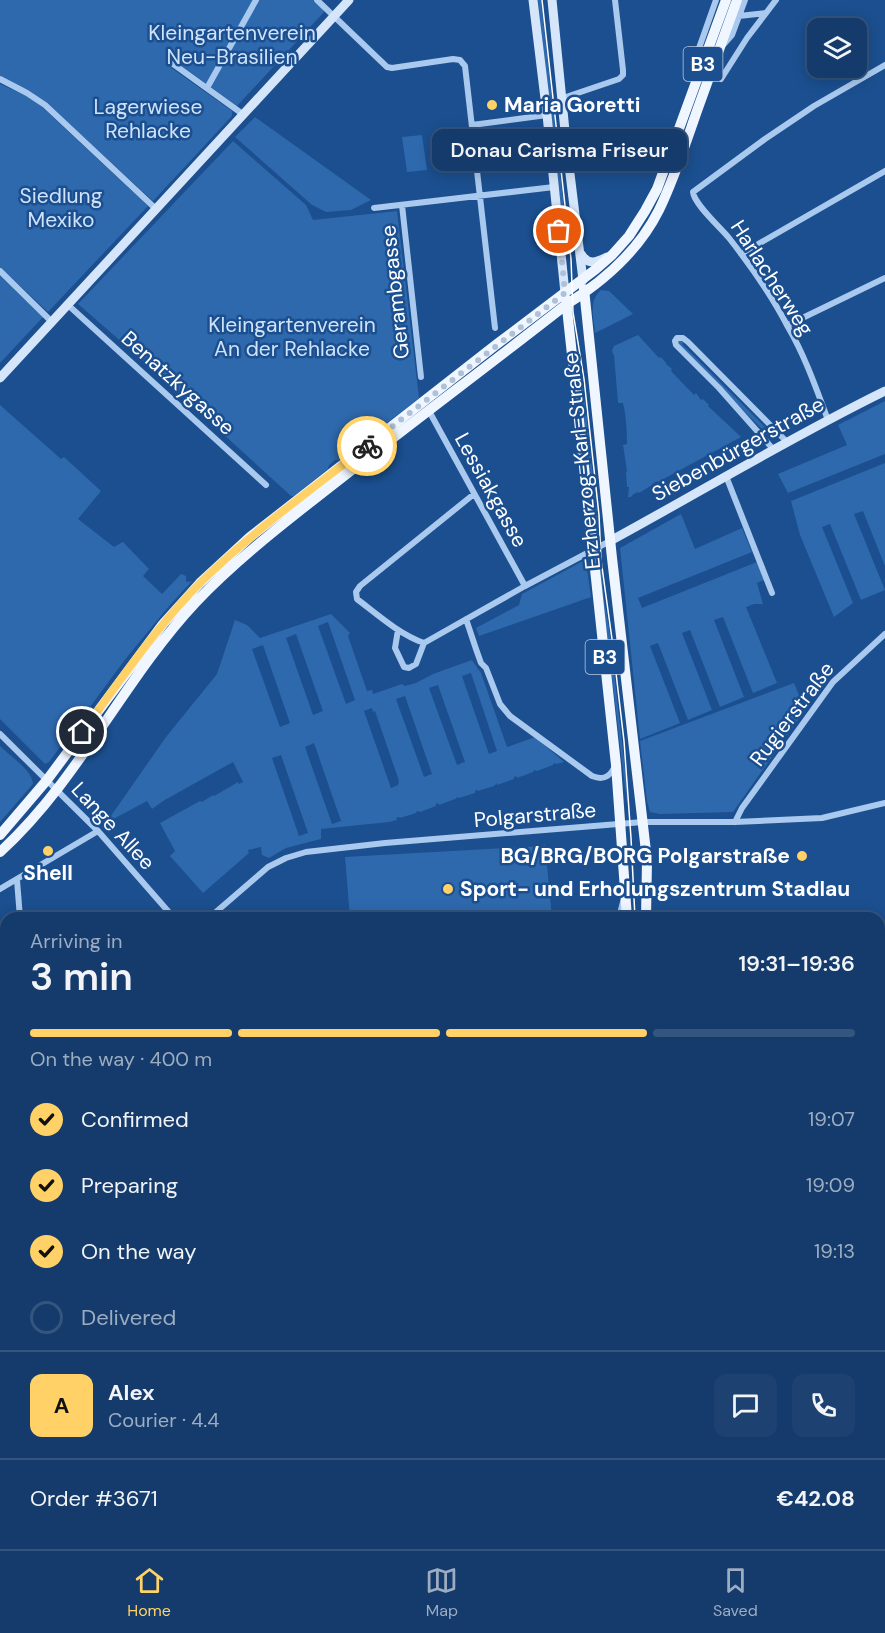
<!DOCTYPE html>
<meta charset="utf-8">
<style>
:root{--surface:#143b6b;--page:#1d4271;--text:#f1f3f6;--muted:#9dadc1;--line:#33557e;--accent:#ffd166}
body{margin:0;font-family:"DM Sans",sans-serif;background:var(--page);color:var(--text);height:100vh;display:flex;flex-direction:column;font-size:22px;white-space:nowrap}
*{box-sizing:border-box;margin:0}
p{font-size:20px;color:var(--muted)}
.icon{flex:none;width:33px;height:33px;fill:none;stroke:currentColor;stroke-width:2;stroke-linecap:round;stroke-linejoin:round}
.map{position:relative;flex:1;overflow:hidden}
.drawer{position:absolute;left:0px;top:912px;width:885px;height:638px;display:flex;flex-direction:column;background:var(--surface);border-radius:18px 18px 0 0;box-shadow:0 3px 15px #0003,0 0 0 2px var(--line)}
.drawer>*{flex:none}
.fabs{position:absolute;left:807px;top:18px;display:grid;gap:12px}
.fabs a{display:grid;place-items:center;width:60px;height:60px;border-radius:12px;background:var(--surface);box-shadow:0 3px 15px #0003,0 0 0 2px var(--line);font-size:30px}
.pin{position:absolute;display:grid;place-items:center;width:51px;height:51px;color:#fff;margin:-26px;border:3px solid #fff;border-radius:50%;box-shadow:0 2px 6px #0007}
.courier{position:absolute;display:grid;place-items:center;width:60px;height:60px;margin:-30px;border:4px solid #ffd166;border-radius:50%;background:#fff;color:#222;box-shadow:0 2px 8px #0007}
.bubble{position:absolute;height:42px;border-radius:12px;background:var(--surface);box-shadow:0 3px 15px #0003,0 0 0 2px var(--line);font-size:20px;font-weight:600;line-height:42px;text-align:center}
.overview em{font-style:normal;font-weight:600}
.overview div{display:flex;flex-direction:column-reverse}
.overview{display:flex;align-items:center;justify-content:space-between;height:102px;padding:0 30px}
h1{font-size:39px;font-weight:600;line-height:45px}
.bar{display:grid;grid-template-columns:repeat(4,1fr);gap:9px 6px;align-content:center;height:72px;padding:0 30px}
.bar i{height:8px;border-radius:4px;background:var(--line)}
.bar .on{background:var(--accent)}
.bar p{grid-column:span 4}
.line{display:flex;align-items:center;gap:15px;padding:0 30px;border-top:2px solid var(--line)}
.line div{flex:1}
.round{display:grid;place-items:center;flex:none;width:63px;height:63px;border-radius:12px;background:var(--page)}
ol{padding:0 30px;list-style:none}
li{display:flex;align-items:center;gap:18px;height:66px}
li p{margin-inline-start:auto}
li .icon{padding:6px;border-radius:50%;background:var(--accent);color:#111;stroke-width:4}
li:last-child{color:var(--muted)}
li i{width:33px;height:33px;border:3px solid var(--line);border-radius:50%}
.menu{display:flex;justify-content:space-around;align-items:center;height:84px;border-top:2px solid var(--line);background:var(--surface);font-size:16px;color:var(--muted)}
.menu a{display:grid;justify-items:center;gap:3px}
.menu .on{color:var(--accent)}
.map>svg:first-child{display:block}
</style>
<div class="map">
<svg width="885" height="1549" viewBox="0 0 885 1549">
<rect width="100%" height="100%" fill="#1b4f8f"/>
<!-- green -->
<path fill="#2e69ad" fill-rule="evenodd" d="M 0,0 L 313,0 L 324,10 L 324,12 L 237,106 L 172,59 L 167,61 L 166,64 L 232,111 L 232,116 L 153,201 L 46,103 L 28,90 L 0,77 Z
M 538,0 L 541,0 L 567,234 L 563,234 Z
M 0,84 L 29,97 L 42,107 L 148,206 L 48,312 L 0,267 Z
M 255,117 L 371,200 L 351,210 L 326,212 L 312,205 L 235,137 Z
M 422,135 L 427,170 L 407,172 L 402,137 Z
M 233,141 L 306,205 L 313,220 L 397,211 L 419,398 L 339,460 L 335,460 L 329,465 L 328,469 L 294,496 L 291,496 L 131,350 L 78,304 Z
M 0,276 L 43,317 L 0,363 Z
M 601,290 L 609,291 L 633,314 L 595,333 C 594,318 588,301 601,290 Z
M 638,335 L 659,358 L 661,357 L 666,363 L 666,364 L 672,369 L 671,371 L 694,395 L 696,393 L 701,400 L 703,399 L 709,405 L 708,406 L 741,437 L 658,482 L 657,481 L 652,484 L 652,485 L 639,493 L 638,492 L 632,495 L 633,496 L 630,497 L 628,497 L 629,487 L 627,487 L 626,472 L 627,471 L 623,445 L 627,444 C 627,432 626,414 623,403 L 618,403 L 614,355 L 613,354 L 612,350 L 614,346 Z
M 677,339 L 684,342 L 682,344 L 774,436 L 771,438 L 677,345 Z
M 578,356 L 585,402 L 598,522 L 596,523 L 577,357 Z
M 885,401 L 885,454 L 788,493 L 778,474 L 847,445 L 838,425 Z
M 0,405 L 61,459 L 64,457 L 101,491 L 78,519 L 114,547 L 123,542 L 149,569 L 143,576 L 162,594 L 181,574 L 186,576 L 186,581 L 187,582 L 192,581 L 170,605 L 127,657 L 49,762 L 45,764 L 0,719 Z
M 885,463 L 885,566 L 863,511 L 854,514 L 885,590 L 861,600 L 830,524 L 822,527 L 853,603 L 834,617 L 800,535 L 791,501 Z
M 681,514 L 695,549 L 742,528 L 752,552 L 638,598 L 642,608 L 757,562 L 764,580 L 757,583 L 763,604 L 754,604 L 746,607 L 777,683 L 753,693 L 723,617 L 714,620 L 744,697 L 720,707 L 690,630 L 682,633 L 712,710 L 688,720 L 658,643 L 650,646 L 680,723 L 640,739 L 620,548 Z
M 585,560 L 586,562 L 591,597 L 479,636 L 476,628 L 519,605 L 522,594 Z
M 599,566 L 601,566 L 604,599 L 609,627 L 626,778 L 627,805 Z
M 331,614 L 350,633 L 348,636 L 367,691 L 372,690 L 373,694 L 402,684 L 405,686 L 416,683 L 433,674 L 472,660 L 481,673 L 507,747 L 535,737 L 564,762 L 556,764 L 555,763 L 553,764 L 553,765 L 537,771 L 534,770 L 533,772 L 517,778 L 516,776 L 514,777 L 514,779 L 497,785 L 497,783 L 494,786 L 478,791 L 477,790 L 475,791 L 475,793 L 459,798 L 458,797 L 455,799 L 439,805 L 438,803 L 436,804 L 436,806 L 420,812 L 417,811 L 416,813 L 400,818 L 399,817 L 396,818 L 397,820 L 389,822 L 321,829 L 321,839 L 286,848 L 269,858 L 262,855 L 261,847 L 248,850 L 249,853 L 203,893 L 170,856 L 175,851 L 160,823 L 200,801 L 202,802 L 213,795 L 214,796 L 238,782 L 239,784 L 243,782 L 233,762 L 163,801 L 152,809 L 147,801 L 106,823 L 166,737 L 217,674 L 235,620 L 247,625 L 260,638 ZM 328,622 L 355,700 L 346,704 L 318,626 ZM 296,634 L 323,711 L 313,715 L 286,638 ZM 263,645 L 290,723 L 280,727 L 252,649 ZM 471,673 L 497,751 L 489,754 L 462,676 ZM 438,685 L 465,762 L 457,765 L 429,688 ZM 405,696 L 432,774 L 424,777 L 396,699 ZM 372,708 L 373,712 L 375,711 L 399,781 L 398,785 L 391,788 L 364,711 ZM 314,743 L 341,821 L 332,824 L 305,747 ZM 281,755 L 308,833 L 299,836 L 272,758 Z
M 794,683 L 805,710 L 733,812 L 660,814 L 650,812 L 647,801 L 640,741 Z
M 0,746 C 10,756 32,770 33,784 L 0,822 Z
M 545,844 L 552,918 L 350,918 L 345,857 L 543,846 Z
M 6,1181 L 6,1247 L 0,1247 L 0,1182 Z"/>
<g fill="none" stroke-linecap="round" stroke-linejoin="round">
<!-- highway-tunnel -->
<path stroke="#3d69a0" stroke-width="12" stroke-dasharray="12 6" stroke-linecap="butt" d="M 879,993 L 885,991
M 0,1240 L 6,1238
M 0,1250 L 6,1248"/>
<!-- street -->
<path stroke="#a9c9ee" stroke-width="6" d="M 317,0 L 387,67 L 392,68 L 453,59 L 460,60 L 465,66 L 495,328
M 739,16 L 766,13
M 724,44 L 732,35 L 745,0
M 169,61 L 244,115
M 0,79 L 27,93 L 45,105 L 156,209
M 721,79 L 747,38 L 776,0
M 695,82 L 692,68 L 716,0
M 207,88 L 256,0
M 563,98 L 619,79 L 623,75 L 623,70 L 615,0
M 472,125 L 547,115
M 402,205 L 421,377
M 374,208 L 554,187
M 741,254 L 885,171
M 0,271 L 52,322
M 68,305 L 266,485
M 788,325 L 885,278
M 429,411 L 525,586
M 828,420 C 816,388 805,356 788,327 C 772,296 751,266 729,238 C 720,227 694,204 693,192 L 765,139 L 814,106 L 885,65
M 773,449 L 719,388 L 676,345 L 675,341 L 677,338 L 683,338 L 688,342 L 787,442
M 726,476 L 772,593
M 474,494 L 360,586 L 356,592 L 357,599 C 378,615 399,634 424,643 L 525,586 L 610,541
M 466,619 L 476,649 L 481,663 L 486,668 L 500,704 L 510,716 L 592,776 C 602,780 609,778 614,768
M 398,630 L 395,648 L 404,667 L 409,668 L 416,664 L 424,643
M 0,734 L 98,831 L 174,918
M 735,822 L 742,808 L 833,682 L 885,634
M 17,880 L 20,918
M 0,889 L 98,831
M 209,918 L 268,867 L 286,858 L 306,852 L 385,843 L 643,822 L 735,822 L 822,818 L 885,803
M 619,918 L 623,902
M 0,1110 L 6,1109
M 879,1152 L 885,1154
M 3,1413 L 6,1443
M 0,1502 L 6,1500
M 879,1504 L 885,1503
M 16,1544 L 17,1549
M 151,1544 L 151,1549
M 364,1544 L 364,1549
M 446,1544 L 447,1549
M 522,1549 L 565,1544
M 599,1549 L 600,1544"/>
<!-- secondary -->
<path stroke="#d6e6fa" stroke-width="9" d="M 533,0 L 547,115 L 565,293
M 552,0 L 566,141 L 583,280
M 581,254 C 588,266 597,262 607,257
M 0,378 L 349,0
M 610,541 C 702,491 791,437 885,391
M 879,1307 L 885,1306
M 0,1414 L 6,1413
M 272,1549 L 273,1544"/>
<!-- primary -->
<path stroke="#f0f6ff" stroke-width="10" d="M 584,289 L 612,558 L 647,860 L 646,918
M 566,299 L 616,765 L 627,918
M 0,835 L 47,780 L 163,624 L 200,583 L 250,537 L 497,344 L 596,269 L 612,255 L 629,236 L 645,211 L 657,189 L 726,0
M 0,852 C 79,780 123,680 196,602 C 241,555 293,516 344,476 C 418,418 493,362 567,304 C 604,281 639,250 659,210 C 675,177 686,142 698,108 C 711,72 724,36 737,0
M 728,1544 L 730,1549"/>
<!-- highway -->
<path stroke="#fff" stroke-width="12" d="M 879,1004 L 885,1002"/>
<!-- tram -->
<path stroke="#fff" stroke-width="1.5" d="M 542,0 L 571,259 L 573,312 L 584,379 L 599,515 L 601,560 L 612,639 L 624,741 L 631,838 L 635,918
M 510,1549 L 541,1545
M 535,1549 L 579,1544"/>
<defs>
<path id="rail" d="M 879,1031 L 885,1028
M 879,1159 L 885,1161
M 0,1348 L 6,1346
M 0,1364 L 6,1362"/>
</defs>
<!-- rail casing -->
<use href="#rail" stroke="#fff" stroke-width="4.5"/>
<!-- rail -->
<use href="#rail" stroke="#1b4f8f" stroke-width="2" stroke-dasharray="7" stroke-linecap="butt"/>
</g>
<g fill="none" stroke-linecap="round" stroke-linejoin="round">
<!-- done -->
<path stroke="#afc1d8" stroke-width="6" stroke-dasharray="0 10.8" d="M 367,446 L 565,293 L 559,231"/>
<!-- route -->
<path stroke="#ffd166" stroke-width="8" d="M 82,732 C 120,681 156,627 201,582 C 252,532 311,490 367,446"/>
</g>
<!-- markers -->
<g fill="#ffd166" stroke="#1b4f8f" stroke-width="2">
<circle cx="492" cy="105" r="6"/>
<circle cx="48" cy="851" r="6"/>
<circle cx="802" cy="856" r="6"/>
<circle cx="448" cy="889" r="6"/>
</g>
<g text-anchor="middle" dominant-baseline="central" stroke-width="5" stroke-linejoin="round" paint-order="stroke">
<!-- shield labels -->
<g fill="#1b4f8f" stroke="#bbcadd" stroke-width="1.5">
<rect x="683.5" y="47" width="39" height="34" rx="4.5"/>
<rect x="585.5" y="640" width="39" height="34" rx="4.5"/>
</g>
<g font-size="20" font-weight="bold" fill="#fff">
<text x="703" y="64">B3</text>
<text x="605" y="657">B3</text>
</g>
<!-- park labels -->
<g font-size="21" fill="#cfe3fa" stroke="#1b4f8f">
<text x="232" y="33">Kleingartenverein<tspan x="232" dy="24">Neu-Brasilien</tspan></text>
<text x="148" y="107">Lagerwiese<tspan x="148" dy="24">Rehlacke</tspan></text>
<text x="61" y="196">Siedlung<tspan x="61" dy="24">Mexiko</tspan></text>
<text x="292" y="325">Kleingartenverein<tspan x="292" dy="24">An der Rehlacke</tspan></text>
</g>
<!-- poi labels -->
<g font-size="21" font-weight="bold" fill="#fff" stroke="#1b4f8f" text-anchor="start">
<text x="504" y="105">Maria Goretti</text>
<text x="790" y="856" text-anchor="end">BG/BRG/BORG Polgarstraße</text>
<text x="48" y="873" text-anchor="middle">Shell</text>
<text x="460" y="889">Sport- und Erholungszentrum Stadlau</text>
</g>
<!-- street labels -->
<g font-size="21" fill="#fff" stroke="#1b4f8f">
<text transform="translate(772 278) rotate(57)">Harlacherweg</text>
<text transform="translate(395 292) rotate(-96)">Gerambgasse</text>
<text transform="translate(178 383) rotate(42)">Benatzkygasse</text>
<text transform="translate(738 449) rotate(-29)">Siebenbürgerstraße</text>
<text transform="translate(582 461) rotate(-96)">Erzherzog-Karl-Straße</text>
<text transform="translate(491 490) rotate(61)">Lessiakgasse</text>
<text transform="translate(792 714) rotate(-53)">Rugierstraße</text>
<text transform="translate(535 815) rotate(-5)">Polgarstraße</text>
<text transform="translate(113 826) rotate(47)">Lange Allee</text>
</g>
</g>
</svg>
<div class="fabs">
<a><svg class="icon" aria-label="layers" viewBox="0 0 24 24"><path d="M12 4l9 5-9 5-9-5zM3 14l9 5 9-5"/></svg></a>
</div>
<div class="pin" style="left:559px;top:231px;background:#ea580c"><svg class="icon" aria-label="bag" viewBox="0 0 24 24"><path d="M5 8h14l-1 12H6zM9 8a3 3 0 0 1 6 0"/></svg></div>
<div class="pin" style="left:82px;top:732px;background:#1f2937"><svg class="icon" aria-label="home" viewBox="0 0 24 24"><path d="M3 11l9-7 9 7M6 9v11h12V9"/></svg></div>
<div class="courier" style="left:367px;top:446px"><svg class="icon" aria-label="bike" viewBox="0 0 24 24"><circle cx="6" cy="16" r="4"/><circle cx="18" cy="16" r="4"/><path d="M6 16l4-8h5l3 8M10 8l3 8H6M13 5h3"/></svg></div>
<div class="bubble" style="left:432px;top:129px;width:255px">Donau Carisma Friseur</div>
<section class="drawer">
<div class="overview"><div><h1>3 min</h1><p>Arriving in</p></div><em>19:31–19:36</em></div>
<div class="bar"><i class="on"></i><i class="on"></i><i class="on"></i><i></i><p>On the way · 400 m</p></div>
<ol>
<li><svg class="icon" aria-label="check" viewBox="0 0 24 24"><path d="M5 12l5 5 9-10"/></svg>Confirmed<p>19:07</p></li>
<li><svg class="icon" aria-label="check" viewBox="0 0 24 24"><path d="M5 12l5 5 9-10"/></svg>Preparing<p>19:09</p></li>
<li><svg class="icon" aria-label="check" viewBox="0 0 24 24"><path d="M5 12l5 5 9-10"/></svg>On the way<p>19:13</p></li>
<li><i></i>Delivered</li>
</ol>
<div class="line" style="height:108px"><b class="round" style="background:var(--accent);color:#111">A</b><div><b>Alex</b><p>Courier · 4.4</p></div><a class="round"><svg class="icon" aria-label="chat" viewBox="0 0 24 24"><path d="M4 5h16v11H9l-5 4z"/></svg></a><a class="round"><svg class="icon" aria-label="phone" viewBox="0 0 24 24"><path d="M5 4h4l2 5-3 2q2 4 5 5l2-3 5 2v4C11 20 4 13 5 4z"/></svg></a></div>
<div class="line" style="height:78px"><div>Order #3671</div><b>€42.08</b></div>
</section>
</div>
<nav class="menu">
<a class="on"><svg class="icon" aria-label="home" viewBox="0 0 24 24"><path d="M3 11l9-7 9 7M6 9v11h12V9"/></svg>Home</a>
<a><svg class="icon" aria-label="map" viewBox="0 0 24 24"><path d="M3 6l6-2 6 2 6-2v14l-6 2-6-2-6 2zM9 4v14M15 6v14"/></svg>Map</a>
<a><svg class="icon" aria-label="saved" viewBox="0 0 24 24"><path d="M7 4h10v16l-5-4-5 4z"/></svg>Saved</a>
</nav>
